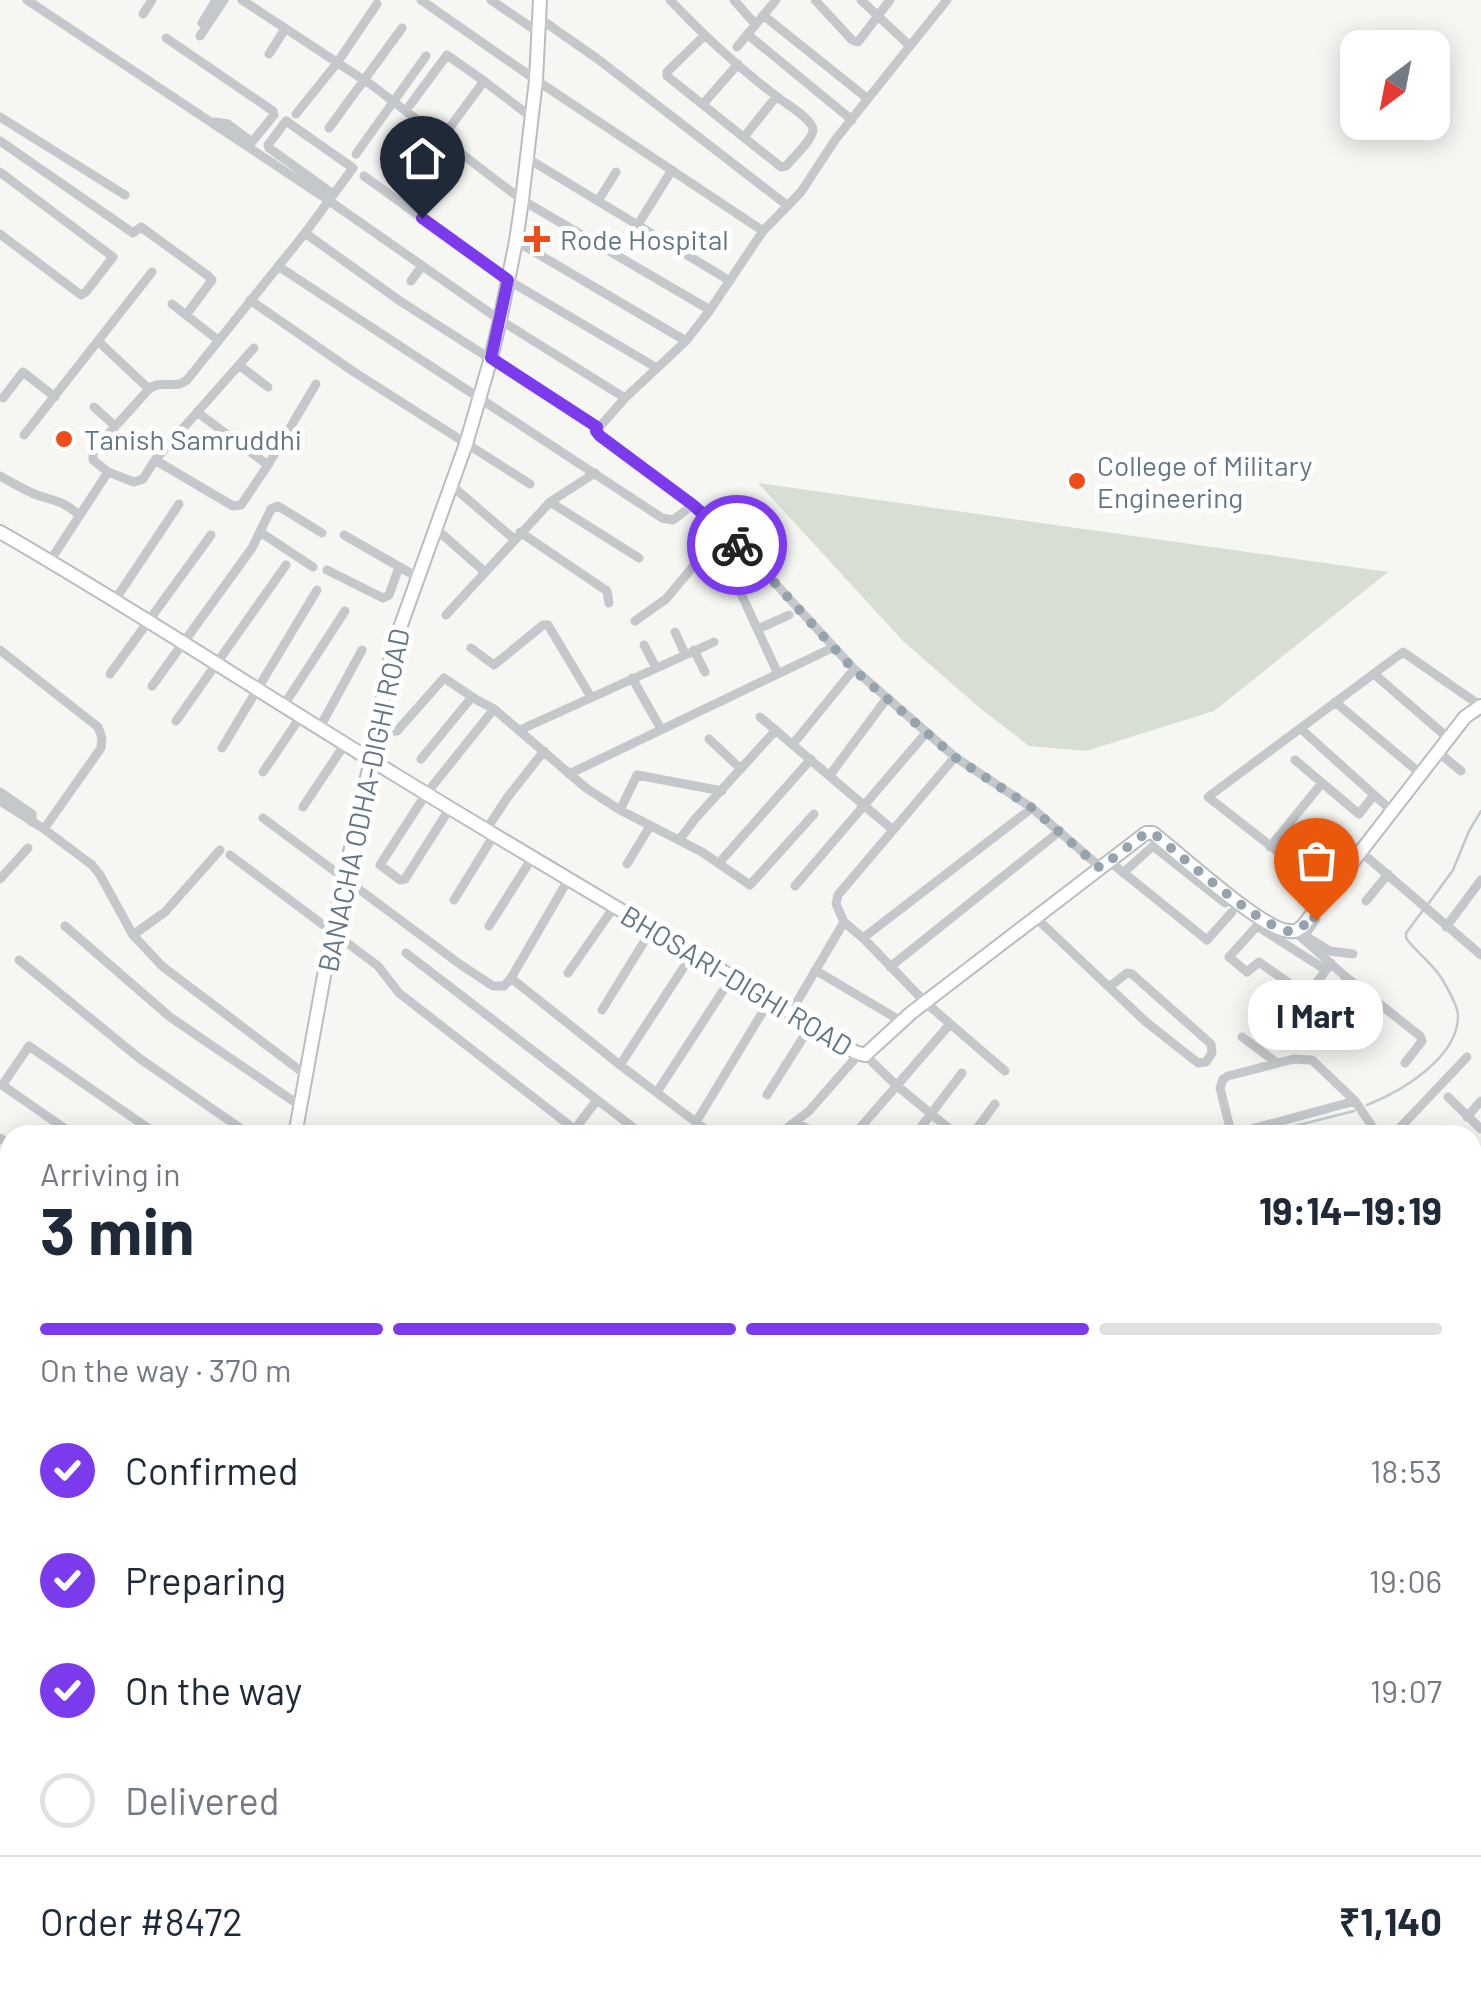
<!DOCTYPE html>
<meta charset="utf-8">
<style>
:root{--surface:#fff;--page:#f2f2f3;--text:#1f2937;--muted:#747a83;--line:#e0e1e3;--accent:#7c3aed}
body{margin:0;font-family:Barlow,sans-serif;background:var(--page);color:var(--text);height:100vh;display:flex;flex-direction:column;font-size:38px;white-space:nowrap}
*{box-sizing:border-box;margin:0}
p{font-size:32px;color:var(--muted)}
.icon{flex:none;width:55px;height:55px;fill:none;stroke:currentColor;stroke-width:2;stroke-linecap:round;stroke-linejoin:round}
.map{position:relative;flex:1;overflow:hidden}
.sheet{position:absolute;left:0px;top:1125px;width:1482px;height:882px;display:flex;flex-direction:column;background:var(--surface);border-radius:30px 30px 0 0;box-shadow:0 5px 25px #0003}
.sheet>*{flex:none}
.needle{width:65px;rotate:212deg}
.tools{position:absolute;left:1340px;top:30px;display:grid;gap:20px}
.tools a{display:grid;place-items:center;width:110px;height:110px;border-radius:20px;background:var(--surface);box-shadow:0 5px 25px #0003;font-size:50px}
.pin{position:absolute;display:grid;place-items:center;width:85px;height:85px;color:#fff;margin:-102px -42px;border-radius:50% 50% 50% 0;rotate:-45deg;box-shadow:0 0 10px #0007}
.pin .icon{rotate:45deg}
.courier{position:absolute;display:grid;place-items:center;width:100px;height:100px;margin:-50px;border:8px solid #7c3aed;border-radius:50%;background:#fff;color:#222;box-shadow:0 2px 12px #0007}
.bubble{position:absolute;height:70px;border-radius:30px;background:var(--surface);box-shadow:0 5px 25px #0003;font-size:32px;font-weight:700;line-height:70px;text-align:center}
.summary em{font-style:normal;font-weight:700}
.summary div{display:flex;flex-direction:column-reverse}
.summary{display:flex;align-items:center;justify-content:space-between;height:170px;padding:0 40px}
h1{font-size:65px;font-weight:700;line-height:75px}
.bar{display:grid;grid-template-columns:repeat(4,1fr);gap:15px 10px;align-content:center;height:120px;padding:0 40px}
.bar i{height:12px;border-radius:8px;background:var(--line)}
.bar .active{background:var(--accent)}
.bar p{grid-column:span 4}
.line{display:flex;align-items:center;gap:25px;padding:0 40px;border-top:2px solid var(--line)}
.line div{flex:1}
ol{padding:0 40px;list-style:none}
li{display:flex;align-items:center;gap:30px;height:110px}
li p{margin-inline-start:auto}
li .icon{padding:10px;border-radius:50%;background:var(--accent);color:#fff;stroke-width:4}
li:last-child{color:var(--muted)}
li i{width:55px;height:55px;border:5px solid var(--line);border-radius:50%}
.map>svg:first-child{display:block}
</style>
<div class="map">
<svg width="1481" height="2007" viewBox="0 0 1481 2007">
<rect width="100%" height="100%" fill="#f6f6f3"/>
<!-- green -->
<path fill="#d7ded3" d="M 758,483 L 1388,572 L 1214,711 L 1086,751 L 1029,746 L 981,709 L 903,641 Z"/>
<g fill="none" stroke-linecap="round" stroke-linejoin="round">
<!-- stream -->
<path stroke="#bfcacf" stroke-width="2.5" d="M 1429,903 L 1453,870 L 1469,831 L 1481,811
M 1367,1105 C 1400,1092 1459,1058 1458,1015 C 1457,1004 1448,989 1442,979 C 1432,963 1417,953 1406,938 L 1406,933 L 1424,909
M 1259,1135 L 1354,1111
M 0,1433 L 10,1435"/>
<defs>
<path id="secondary" d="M 0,532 C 134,609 262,694 394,774 C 547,868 703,957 855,1052 L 865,1055 L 911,1013 L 1146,833 L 1153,833 C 1179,853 1262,930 1289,931 C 1297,932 1297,930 1303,926 L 1465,717 L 1481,706
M 295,1135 L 332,932 L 371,760 L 392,650 L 466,444 L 491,358 L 500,320 L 516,241 L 522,200 L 536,80 L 540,0
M 0,1612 L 10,1606"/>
<path id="primary" d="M 0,1673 L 10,1674
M 1472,1840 L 1481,1844"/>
</defs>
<!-- secondary casing -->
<use href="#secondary" stroke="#b8bdc2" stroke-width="16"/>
<!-- primary casing -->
<use href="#primary" stroke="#b7bbbf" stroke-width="18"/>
<!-- street -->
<path stroke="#c4c8cb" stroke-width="9" d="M 27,0 L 328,200 L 500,320 L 625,398
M 242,0 L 373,86 L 522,200 L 710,310
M 421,0 L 536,80 L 763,231
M 491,0 L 538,32
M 670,0 C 704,36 740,69 780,99 C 788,105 813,120 813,130 C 813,139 792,159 786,166 L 781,167 L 667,76 L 667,72 L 704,36
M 734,0 L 755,24
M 815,0 L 852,40 L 858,42 L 890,0
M 143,14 L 152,0
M 763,15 L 868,99
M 539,18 L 599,60 L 788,206
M 202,23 L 216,0
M 747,34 L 852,120
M 200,36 L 224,0
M 166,38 L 273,111 L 274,115 L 252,142 L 228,124 L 215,122
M 910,46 L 947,0
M 737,47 L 776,0
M 269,54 L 285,29
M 703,104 L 738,64
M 410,105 L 447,55 L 484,81
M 296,114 L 337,63 L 377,4
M 0,117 L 125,195
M 329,128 L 402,28
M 448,130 L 484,81 L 531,117
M 744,137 L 776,97
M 0,141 L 133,233 L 141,227 L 207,275 L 212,280 L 186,315
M 356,154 L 426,56
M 527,158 L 730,281
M 0,172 L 113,257 L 86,292 L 81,295 L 0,234
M 364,176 L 508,280 L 657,368
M 598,201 L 616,172
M 637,226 L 672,170
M 305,233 L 400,301 L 597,427
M 516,241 L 686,341
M 278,266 L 662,518 L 673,520 L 693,505 L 722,532 L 666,599 L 635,621
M 411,281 L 422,266
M 250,300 L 354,372 L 530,484
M 172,304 L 218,340
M 99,342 L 149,389 C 161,379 175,390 187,380 L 305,233 L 353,168 L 286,121 L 268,145 L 269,148 L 333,194
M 240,366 L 268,387
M 3,398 L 23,372 L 55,397
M 94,407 L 115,426
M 197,412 L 268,465
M 24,435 L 152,272
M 155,460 L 233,506 L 241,505 L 268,465 L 316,384
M 108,472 L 134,482 L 143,479 L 155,460 L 254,348
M 0,476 C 11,482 21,488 32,493 C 51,501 62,499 79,515
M 451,485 L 514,539
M 550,502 L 639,558
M 693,505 L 596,431 L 625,398 L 686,341 L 710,310 L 763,231 L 801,192 L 835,140 L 910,46 L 861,0
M 435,528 L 485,572
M 260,532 L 313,567
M 520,532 L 607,591 L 609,603
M 722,532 L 753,559 L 854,669 L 955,757 L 1032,808
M 344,535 L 417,577
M 50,561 L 108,472 L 93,460 L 93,451 L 149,389
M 327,570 L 383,598 L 389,595 L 399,567
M 738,587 L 778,674
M 115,600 L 179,504
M 446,615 L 550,502 L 595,473
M 758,629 L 789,615
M 675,632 L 685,654
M 644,645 L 656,668
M 471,648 L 494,665 L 543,625 L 548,625 L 591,697
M 0,650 L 98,727 L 102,738 L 101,748 L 44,829 L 0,801
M 694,650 L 705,672
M 110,674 L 211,535
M 1374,674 L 1448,738
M 632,678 L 661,729
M 152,686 L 252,548 L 271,509 L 278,506 L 322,533
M 1335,702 L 1421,774
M 284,705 L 345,611
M 760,717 L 893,830
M 176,721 L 286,565
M 320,727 L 362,650
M 1301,729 L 1392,811
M 520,730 L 714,642
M 377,731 L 397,731 L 444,678 L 477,700 L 494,709
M 709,739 L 741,769
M 793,744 L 854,669
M 222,748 L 317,590
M 1438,752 L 1461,771
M 955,757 L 838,895 L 836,904 L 844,922 L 863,938 L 926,1003 L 1005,1071
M 421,759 L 472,697
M 1295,760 L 1359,814 L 1374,795
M 263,772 L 301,716
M 569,774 L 834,647
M 830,775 L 887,698
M 0,792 L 32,814 L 32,822
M 303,807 L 345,744
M 450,808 L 405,879 L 400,880 L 380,865 L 426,794 L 494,709 L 586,788 L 620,810 L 702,852 L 750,885 L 814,814
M 620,810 L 637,775 L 722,791
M 263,818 L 461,965 L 493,986 L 504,986 L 511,978
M 44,829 L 92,865 L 100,875 L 133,935 L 162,966 L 306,1075
M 486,830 L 507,798 L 544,751
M 680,839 L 695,819 L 776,730
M 1270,847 L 1322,783
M 1361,852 L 1481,955
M 230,855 L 378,966 L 399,993 L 582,1135
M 1109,861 L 1207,940 L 1232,912
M 719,863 L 811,759
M 627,864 L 650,826
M 1300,869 L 1208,797 L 1403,652 L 1481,706
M 1123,873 L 1153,846 L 1225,903
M 0,879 L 28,848
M 568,880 L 511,978 L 620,1065 L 713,1135
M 795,886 L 926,733
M 454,900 L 494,835
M 1366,901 L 1388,874
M 1312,915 L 1316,919 L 1306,934 L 1307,937 L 1330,951 L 1353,954
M 1035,917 L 1146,1022 L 1198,1063 L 1206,1062 L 1212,1053 L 1211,1044 L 1132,974 L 1127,973 L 1109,987
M 65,926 L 170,1017 L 299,1105
M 489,926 L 532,858
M 1446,927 L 1481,880
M 1295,932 L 1346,977 L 1420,1036 L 1422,1041 L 1405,1063
M 133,935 L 165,912 L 220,850
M 863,938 L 1032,808 L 1100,867
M 406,953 L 643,1135
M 19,960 L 139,1058 L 250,1135
M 890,967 L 1060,831
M 815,970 L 901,1021
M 1326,970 L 1257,926 L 1229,957 L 1247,972 L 1259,962 L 1303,993 L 1307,993 L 1310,992 L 1331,963
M 568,973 L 614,907
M 1328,1003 L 1347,979
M 602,1010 L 652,929
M 791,1012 L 844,922
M 1242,1037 L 1277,1063
M 865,1055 L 896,1085 L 957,1135
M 620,1065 L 693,953
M 3,1084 L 29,1046 L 158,1135
M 2,1085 L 74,1135
M 657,1092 L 732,977
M 767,1095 L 811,1025
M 1448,1097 L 1481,1129
M 1355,1101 L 1237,1133 L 1230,1128 L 1220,1088 L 1223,1079 L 1228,1076 L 1294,1059 L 1312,1060 L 1355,1101 L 1378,1135
M 1467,1117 L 1481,1101
M 696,1122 L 770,1000
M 795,1122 L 819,1135
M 575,1129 L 597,1100
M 778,1135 L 809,1111 L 859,1054
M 854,1135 L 950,1024
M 915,1135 L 962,1073
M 972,1135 L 995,1104
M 1393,1135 L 1467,1057
M 0,1138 L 10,1145
M 0,1204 L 10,1201
M 1472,1244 L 1481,1253
M 1472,1278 L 1481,1292
M 0,1282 L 10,1265
M 1472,1377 L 1481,1389
M 0,1403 L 10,1405
M 1472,1416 L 1481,1429
M 1472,1452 L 1481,1441
M 1472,1548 L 1481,1554
M 1472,1602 L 1481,1607
M 1472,1687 L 1481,1692
M 0,1713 L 9,1721
M 0,1732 L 10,1741
M 1472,1741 L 1481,1746
M 1472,1750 L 1481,1755
M 1472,1932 L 1481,1936
M 1472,1968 L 1481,1973
M 283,1998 L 288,2007
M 931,1998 L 941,2007
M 1150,1998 L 1164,2007
M 1239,1998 L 1254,2007
M 1379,1998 L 1394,2007
M 1423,1998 L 1438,2007
M 899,2007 L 909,1998
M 1004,2007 L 1013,1998
M 1050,2007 L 1059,1998
M 1108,2007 L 1114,2002 L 1121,2007
M 1318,2007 L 1324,1998"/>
<!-- secondary -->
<use href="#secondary" stroke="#fff" stroke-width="12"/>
<!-- primary -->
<use href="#primary" stroke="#fff" stroke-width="14"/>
</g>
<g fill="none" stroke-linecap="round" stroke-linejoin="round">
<!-- done -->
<path stroke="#96a3ac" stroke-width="10" stroke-dasharray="0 18" d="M 737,545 L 753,559 L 854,670 L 956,758 L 1032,808 L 1100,868 L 1146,833 L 1153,833 C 1175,850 1272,939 1295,931 C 1303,929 1308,920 1312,914 L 1316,920"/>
<!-- route -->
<path stroke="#7c3aed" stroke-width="12" d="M 422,218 L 508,280 L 491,358 L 597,427 L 596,431 L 600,436 L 693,505 L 737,545"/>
</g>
<!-- markers -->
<g fill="#ef4c1a" stroke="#fff" stroke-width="4">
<path d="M532 224h10v10h10v10h-10v10h-10v-10h-10v-10h10z"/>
<circle cx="64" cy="439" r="10"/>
<circle cx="1077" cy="481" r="10"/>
</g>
<g text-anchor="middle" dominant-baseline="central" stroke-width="10" stroke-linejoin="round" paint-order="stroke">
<!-- poi labels -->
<g font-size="28" fill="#637686" stroke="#fff" text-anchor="start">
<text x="560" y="239">Rode Hospital</text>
<text x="84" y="439">Tanish Samruddhi</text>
<text x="1097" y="465">College of Military<tspan x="1097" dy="32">Engineering</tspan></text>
</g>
<!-- street labels -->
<g font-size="28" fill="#637686" stroke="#fff">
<text transform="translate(363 800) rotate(-78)">BANACHA ODHA-DIGHI ROAD</text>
<text transform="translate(737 980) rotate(31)">BHOSARI-DIGHI ROAD</text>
</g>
</g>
</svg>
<div class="tools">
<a><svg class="needle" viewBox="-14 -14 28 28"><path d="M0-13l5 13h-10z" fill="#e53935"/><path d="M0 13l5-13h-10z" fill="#747a83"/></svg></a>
</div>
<div class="pin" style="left:1316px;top:920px;background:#ea580c"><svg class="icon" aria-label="bag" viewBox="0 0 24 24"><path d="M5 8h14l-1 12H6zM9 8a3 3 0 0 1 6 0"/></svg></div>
<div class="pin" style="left:422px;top:218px;background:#1f2937"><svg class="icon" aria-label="home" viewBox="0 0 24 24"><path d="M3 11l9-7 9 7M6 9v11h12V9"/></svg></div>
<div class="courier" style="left:737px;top:545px"><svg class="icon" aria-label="bike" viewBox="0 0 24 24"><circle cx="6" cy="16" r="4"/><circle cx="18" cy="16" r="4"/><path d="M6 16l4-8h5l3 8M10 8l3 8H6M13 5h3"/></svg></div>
<div class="bubble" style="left:1248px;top:980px;width:135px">I Mart</div>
<section class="sheet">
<div class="summary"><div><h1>3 min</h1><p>Arriving in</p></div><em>19:14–19:19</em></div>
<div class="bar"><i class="active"></i><i class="active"></i><i class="active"></i><i></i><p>On the way · 370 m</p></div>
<ol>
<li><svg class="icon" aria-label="check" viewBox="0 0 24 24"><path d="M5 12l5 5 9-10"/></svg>Confirmed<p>18:53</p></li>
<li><svg class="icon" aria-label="check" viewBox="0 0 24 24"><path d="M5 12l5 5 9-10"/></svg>Preparing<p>19:06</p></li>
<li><svg class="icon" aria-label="check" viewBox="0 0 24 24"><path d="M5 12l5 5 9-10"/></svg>On the way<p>19:07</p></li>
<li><i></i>Delivered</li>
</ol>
<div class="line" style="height:130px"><div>Order #8472</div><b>₹1,140</b></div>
</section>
</div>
